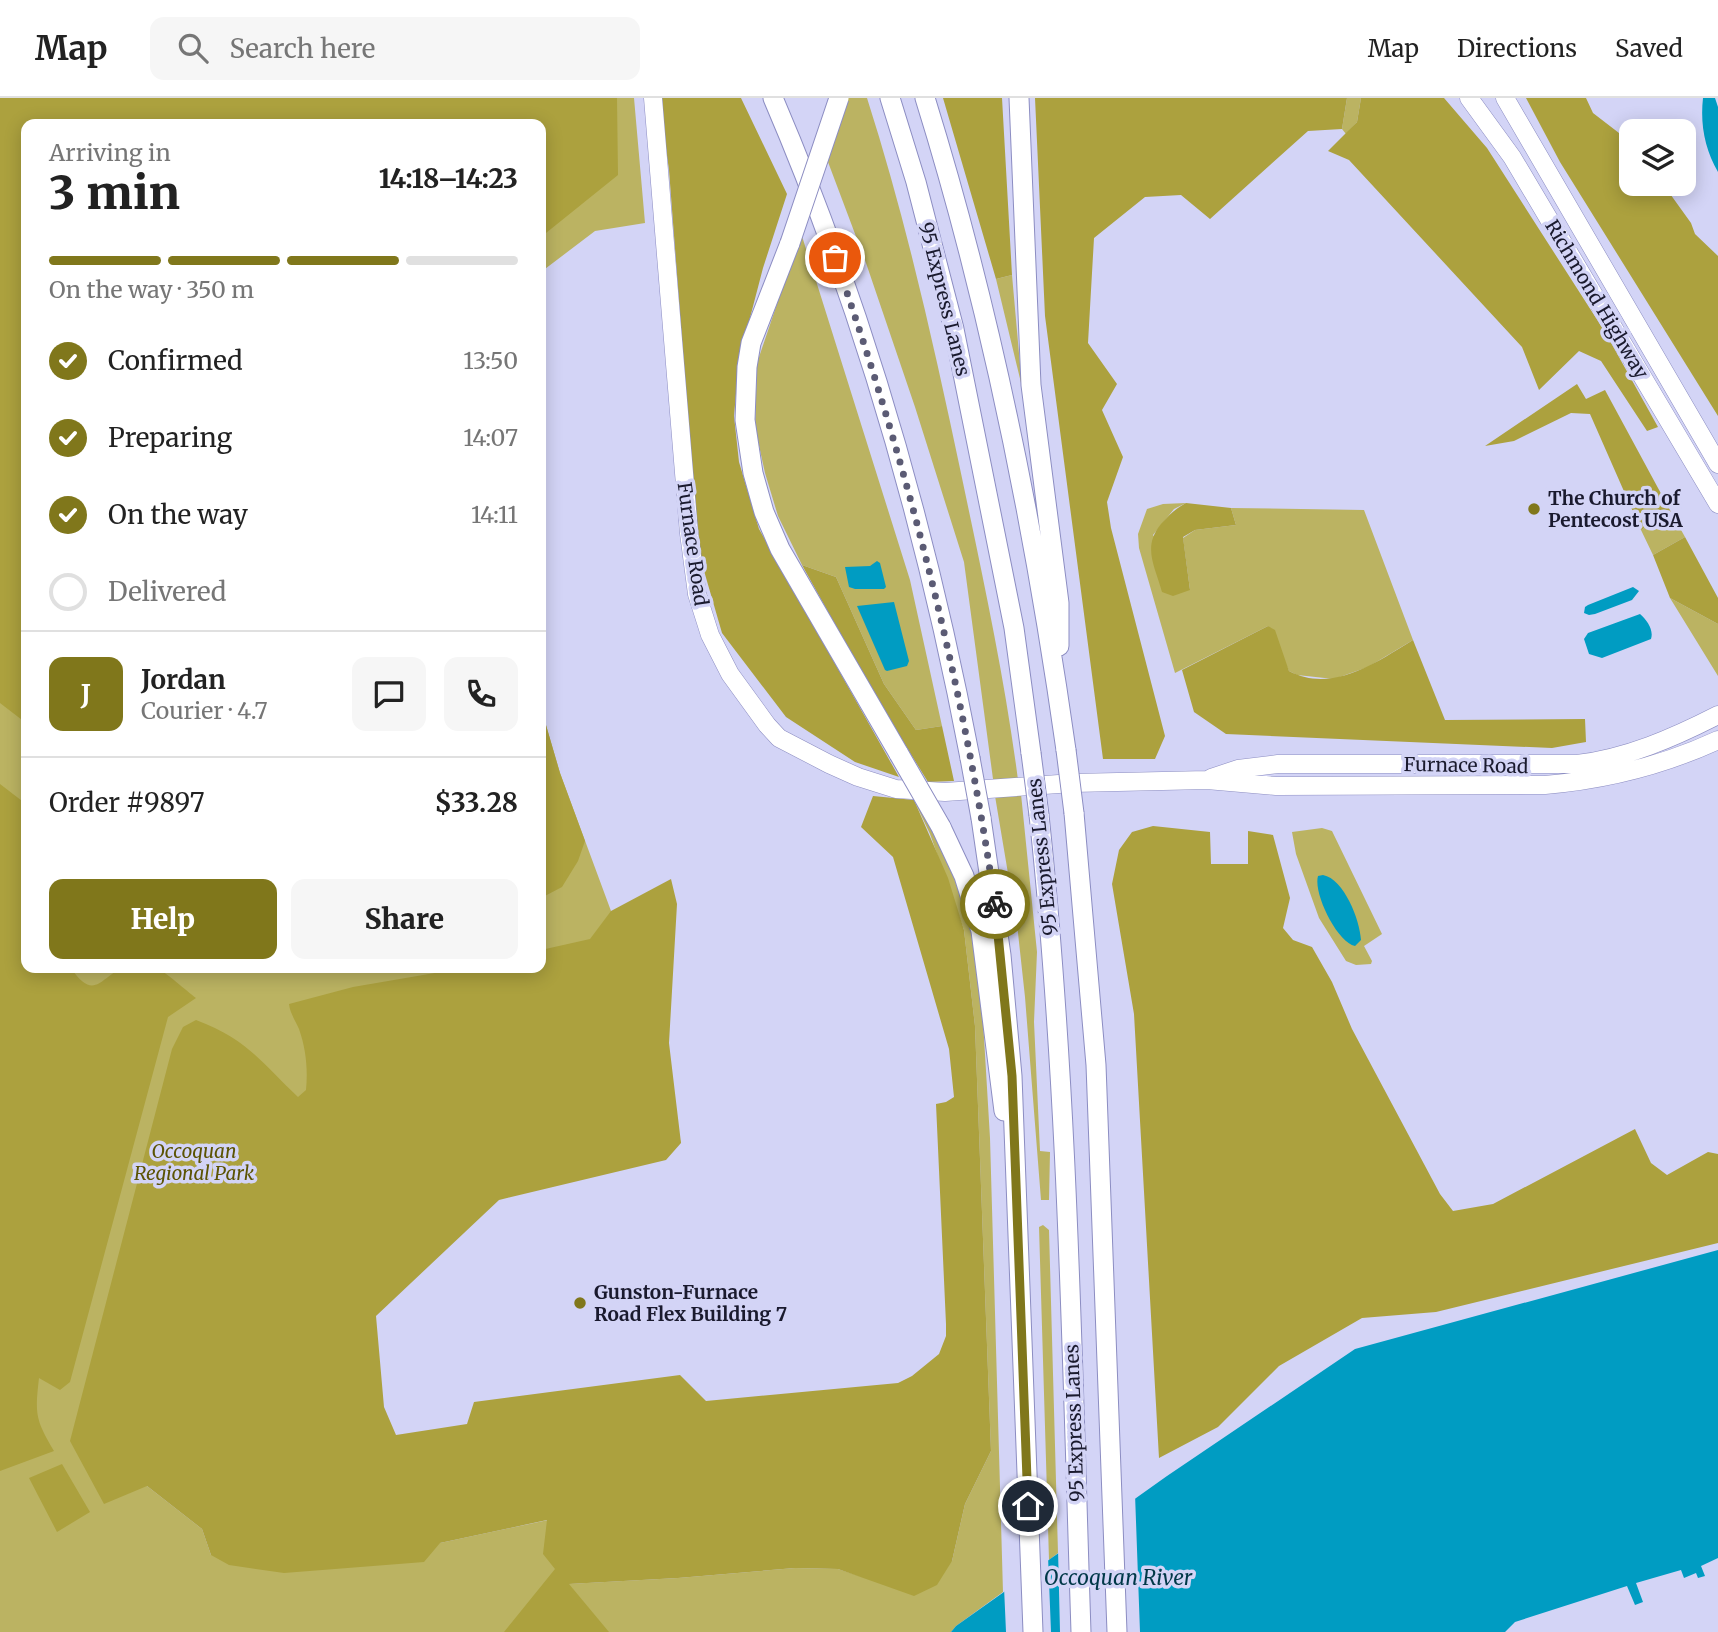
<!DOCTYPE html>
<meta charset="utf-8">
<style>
:root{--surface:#fff;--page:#f6f6f6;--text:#222;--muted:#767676;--line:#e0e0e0;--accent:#80771b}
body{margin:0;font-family:Merriweather,serif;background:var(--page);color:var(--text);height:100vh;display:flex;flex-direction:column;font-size:26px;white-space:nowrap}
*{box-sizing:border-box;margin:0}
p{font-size:23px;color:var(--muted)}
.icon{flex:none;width:38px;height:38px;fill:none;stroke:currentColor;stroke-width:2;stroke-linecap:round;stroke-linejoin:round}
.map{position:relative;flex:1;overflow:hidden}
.drawer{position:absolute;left:21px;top:21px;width:525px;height:854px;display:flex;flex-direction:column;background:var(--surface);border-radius:14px;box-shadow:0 4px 18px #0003}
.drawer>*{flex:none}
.buttons{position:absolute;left:1619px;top:21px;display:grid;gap:14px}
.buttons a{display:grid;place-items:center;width:77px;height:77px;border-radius:14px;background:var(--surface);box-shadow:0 4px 18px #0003;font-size:35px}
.pin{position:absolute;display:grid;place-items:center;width:60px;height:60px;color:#fff;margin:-30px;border:4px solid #fff;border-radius:50%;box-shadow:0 2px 7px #0007}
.courier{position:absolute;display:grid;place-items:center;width:70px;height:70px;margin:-35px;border:5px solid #80771b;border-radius:50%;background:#fff;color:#222;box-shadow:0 2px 9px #0007}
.summary em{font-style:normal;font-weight:800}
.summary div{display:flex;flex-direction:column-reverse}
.summary{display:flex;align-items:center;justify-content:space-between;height:119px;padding:0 28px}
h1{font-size:46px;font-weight:800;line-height:52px}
.bar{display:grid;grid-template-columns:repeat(4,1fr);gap:10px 7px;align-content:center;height:84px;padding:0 28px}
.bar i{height:9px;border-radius:5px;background:var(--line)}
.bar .on{background:var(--accent)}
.bar p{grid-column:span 4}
.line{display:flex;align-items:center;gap:18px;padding:0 28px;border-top:2px solid var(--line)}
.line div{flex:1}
.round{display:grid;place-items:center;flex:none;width:74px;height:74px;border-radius:14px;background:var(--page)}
ol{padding:0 28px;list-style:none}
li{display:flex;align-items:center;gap:21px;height:77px}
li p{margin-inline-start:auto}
li .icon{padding:7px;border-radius:50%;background:var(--accent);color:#fff;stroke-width:4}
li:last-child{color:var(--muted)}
li i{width:38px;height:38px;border:4px solid var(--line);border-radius:50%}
.action{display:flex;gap:14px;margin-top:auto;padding:14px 28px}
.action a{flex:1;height:80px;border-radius:14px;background:var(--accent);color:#fff;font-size:28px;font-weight:800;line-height:80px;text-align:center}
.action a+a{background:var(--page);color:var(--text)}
header{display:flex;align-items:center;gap:42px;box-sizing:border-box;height:98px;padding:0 35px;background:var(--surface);border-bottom:2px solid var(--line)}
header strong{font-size:33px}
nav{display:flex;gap:38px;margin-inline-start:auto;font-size:24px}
.search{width:490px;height:63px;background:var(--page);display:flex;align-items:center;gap:18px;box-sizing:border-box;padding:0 24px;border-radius:14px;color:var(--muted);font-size:26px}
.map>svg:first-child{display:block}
</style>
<header>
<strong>Map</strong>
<div class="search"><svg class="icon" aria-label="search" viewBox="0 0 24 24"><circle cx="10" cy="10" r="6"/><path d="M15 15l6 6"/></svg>Search here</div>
<nav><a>Map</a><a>Directions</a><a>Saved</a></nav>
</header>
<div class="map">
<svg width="1718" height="1534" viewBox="0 0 1718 1534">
<rect width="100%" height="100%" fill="#d3d4f6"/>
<!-- green -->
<path fill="#bbb362" d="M 0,0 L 634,0 L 645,125 L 595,133 L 541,174 L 541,26 L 26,26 L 26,870 L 541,870 L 541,610 L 560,675 L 611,813 L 681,1045 L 543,1042 L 147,1388 L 202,1431 L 211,1457 L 440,1445 L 548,1422 L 568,1486 L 678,1480 L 795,1470 L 838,1471 L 875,1483 L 952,1463 L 965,1406 L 991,1353 L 975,928 L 964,832 L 930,736 L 914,702 L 938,741 L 951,768 L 963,803 L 972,838 L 982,906 L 990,1040 L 1003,1494 L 956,1528 L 951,1534 L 0,1534 Z
M 846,0 L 867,0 C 907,125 935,252 962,380 C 983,480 1005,581 1018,682 L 993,681 L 964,464 L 915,309 L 866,165 L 828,64 Z
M 1347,0 L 1361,0 L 1357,24 L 1346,36 L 1342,31 Z
M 801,135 L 910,482 L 942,628 L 916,632 L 884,586 L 836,479 L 802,467 L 778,418 L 765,375 L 755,329 L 757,265 Z
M 1012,177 L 1022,289 L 996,181 Z
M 1186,405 L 1174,411 L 1153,437 L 1190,492 L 1183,440 L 1195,432 L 1236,427 L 1231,410 L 1364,412 L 1413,542 L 1368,569 L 1334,581 L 1297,577 L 1289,573 L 1268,528 L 1175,575 L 1139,450 L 1138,436 L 1147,411 L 1163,406 Z
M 1671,414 L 1685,439 L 1653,457 L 1641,432 Z
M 1670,500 L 1718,526 L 1718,578 Z
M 1021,696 L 1037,854 L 1034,924 L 1040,1053 L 1050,1054 L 1049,1102 L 1041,1102 L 1025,899 L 1018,835 L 995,698 Z
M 1322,730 L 1332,733 L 1382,836 L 1364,848 L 1372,863 L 1371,866 L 1356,867 L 1346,863 L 1319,820 L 1296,756 L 1292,734 Z
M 1043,1127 L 1049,1132 L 1058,1455 L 1049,1462 L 1039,1129 Z"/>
<!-- forest -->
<path fill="#aca13e" d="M 0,0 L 617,0 L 618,77 L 541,139 L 541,26 L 26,26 L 26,625 L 0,605 Z
M 659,0 L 741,0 L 787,96 L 763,170 L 739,262 L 734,318 L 739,364 L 759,431 L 899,679 L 855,664 L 786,619 L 722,535 L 698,452 L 669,72 Z
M 943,0 L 1002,0 L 1012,177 L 996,181 Z
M 1035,0 L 1347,0 L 1342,31 L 1308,33 L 1210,121 L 1181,97 L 1145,99 L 1094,140 L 1088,245 L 1117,286 L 1102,312 L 1123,359 L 1107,404 L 1111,430 L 1165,638 L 1155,661 L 1103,661 L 1045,218 Z
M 1361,0 L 1444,0 L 1487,50 L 1605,234 L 1658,329 L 1647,333 L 1601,263 L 1579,253 L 1539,292 L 1522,249 L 1349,62 L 1328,53 L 1357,24 Z
M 1526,0 L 1586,0 L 1593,15 L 1619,35 L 1631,52 L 1631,86 L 1663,86 L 1691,125 L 1695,136 L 1718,158 L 1718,318 L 1560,64 Z
M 1577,286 L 1586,301 L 1605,292 L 1671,414 L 1641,432 L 1590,316 L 1571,315 L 1514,343 L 1485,348 Z
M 1186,405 L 1231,410 L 1236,427 L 1195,432 L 1183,439 L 1190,492 L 1173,498 L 1162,494 C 1155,468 1142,449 1161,426 C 1169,417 1175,411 1186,405 Z
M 1685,439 L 1718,500 L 1718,526 L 1670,500 L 1653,457 Z
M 802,467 L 836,479 L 884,586 L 916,632 L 942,628 L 954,683 L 928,684 L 872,593 Z
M 1268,528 L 1275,532 L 1289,573 C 1332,596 1377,564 1413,542 L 1445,622 L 1585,621 L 1586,644 L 1552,650 L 1226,636 L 1194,614 L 1182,572 Z
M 541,610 L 560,675 L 585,743 L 578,763 L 562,789 L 541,800 Z
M 0,686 L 26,706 L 26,870 L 71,870 C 95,906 102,876 124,870 C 131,868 150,868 157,870 C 163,872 188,894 196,900 L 168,919 L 70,1284 L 60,1292 L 39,1280 C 35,1316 35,1321 54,1353 L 0,1373 Z
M 873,698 L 914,702 L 948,780 L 964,832 L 975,928 L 991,1353 L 965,1406 L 952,1463 L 937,1487 L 914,1498 L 838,1471 L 795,1470 L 678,1480 L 569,1486 L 609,1534 L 504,1534 L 555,1471 L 543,1456 L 547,1422 L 440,1445 L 424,1464 L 284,1475 L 229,1467 L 211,1457 L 202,1431 L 147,1388 L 104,1406 L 70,1343 L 172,951 L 183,929 L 196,922 C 247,941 261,964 298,999 L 306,992 C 308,971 306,951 299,931 C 295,922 290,915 289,906 L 353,889 L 464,870 L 541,870 L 541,852 L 590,841 L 611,813 L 671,781 L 677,806 L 669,945 L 681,1045 L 666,1062 L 499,1102 L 376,1218 L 384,1309 L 396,1337 L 467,1326 L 474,1304 L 680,1277 L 706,1303 L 898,1285 L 912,1278 L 939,1256 L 946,1238 L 946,1226 L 936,1006 L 946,1004 L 954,999 L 949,951 L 893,759 L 861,729 Z
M 1153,728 L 1210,734 L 1211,766 L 1248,766 L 1248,733 L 1273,737 L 1290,800 L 1283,830 L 1293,842 L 1312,849 L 1332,884 L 1352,931 L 1440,1096 L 1453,1113 L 1493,1106 L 1635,1031 L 1651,1065 L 1667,1077 L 1708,1054 L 1718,1056 L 1718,1145 L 1436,1214 L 1362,1220 L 1279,1268 L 1218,1329 L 1159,1360 L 1134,916 L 1112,786 L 1119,752 L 1132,734 Z
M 62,1366 L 90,1414 L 57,1434 L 29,1380 Z"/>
<!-- water -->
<path fill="#009cc2" d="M 1703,0 L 1715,0 L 1718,9 L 1718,74 C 1705,51 1700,27 1703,0 Z
M 877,463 L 880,465 L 886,489 L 884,491 L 855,491 L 849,489 L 845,469 L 870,468 Z
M 1633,489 L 1639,493 L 1632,502 L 1595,516 L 1589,517 L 1584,515 L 1585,509 L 1588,507 Z
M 894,504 L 909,563 L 907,568 L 887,573 L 885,572 L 857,508 Z
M 1640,516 C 1647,522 1654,532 1651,541 L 1602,560 L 1589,556 L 1584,541 L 1588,535 Z
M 1323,777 C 1344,781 1360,822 1361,842 L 1355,848 C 1337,844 1313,795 1318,778 Z
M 1718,1152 L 1718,1460 L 1701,1468 L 1705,1478 L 1698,1480 L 1696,1475 L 1684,1480 L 1681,1472 L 1636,1485 L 1643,1504 L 1635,1507 L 1627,1488 L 1515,1524 L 1505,1534 L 951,1534 L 956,1528 L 1167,1378 L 1355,1251 Z"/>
<!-- pier -->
<path fill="#d3d4f6" d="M 1135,1396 L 1140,1534 L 1060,1534 L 1058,1451 Z
M 1048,1458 L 1051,1534 L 1006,1534 L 1004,1489 Z"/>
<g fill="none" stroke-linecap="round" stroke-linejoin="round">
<defs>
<path id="major" d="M 653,0 L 689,435 L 697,496 L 710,537 L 730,576 L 767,627 L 779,640 L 829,666 L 858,679 L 896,691 L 945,694 L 1073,685 L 1207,682 L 1276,688 L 1545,687 C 1604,682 1664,667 1718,642
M 1469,0 L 1512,59 L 1718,406
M 1505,0 L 1718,366
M 1211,680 L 1238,671 L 1278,666 L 1577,666 C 1627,660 1673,640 1718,617"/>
<path id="highway" d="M 773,0 C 864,212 927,434 970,660
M 890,0 L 916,84 L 954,231 L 1014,530 L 1031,655
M 925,0 C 991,212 1035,433 1066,652
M 1019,0 L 1031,287 L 1059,505 L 1059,548
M 790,145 L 751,245 L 747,269 L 745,322 L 753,375 L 764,414 L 780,451 L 899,656
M 1074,715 L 1096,967 L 1117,1534
M 1039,717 C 1068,989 1072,1261 1081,1534
M 981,720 L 1001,857 L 1012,978 L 1033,1534
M 941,729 L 964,778 L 981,833 L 1004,1013"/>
</defs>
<!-- major casing -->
<use href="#major" stroke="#8c8dc2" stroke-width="19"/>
<!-- highway casing -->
<use href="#highway" stroke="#8c8dc2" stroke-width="21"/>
<!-- major -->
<use href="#major" stroke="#fff" stroke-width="18"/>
<!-- highway -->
<use href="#highway" stroke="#fff" stroke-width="19"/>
<defs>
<path id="highway-bridge" d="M 790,145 L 839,0
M 1066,652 L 1074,715
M 1031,655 L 1039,717
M 899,656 L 941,729
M 970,660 L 981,720"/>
</defs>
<!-- highway-bridge casing -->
<use href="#highway-bridge" stroke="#8c8dc2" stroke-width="21" stroke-linecap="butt"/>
<!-- highway-bridge -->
<use href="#highway-bridge" stroke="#fff" stroke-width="19"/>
</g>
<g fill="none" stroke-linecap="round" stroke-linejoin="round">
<!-- done -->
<path stroke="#5b5b74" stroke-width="7" stroke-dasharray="0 12.6" d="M 835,160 C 909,371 963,585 995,806"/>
<!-- route -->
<path stroke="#80771b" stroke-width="9" d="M 995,806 L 1012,978 L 1028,1408"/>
</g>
<!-- markers -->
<g fill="#80771b" stroke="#d3d4f6" stroke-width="2.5">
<circle cx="1534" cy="411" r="7"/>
<circle cx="580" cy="1205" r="7"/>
</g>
<g text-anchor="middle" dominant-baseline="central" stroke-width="7" stroke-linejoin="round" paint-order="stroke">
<!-- street labels -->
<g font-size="19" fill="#1a1a2e" stroke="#d3d4f6">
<text transform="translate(945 201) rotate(76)">95 Express Lanes</text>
<text transform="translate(1597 201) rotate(59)">Richmond Highway</text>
<text transform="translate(693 446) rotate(82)">Furnace Road</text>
<text transform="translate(1466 667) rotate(1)">Furnace Road</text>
<text transform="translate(1042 759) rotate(-96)">95 Express Lanes</text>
<text transform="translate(1074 1325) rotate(-92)">95 Express Lanes</text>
</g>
<!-- poi labels -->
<g font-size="19" font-weight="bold" fill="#1a1a2e" stroke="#d3d4f6" text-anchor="start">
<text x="1548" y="400">The Church of<tspan x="1548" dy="22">Pentecost USA</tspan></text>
<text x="594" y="1194">Gunston-Furnace<tspan x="594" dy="22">Road Flex Building 7</tspan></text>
</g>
<!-- park labels -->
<g font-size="19" font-style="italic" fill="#5b5303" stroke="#d3d4f6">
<text x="194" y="1053">Occoquan<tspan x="194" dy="22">Regional Park</tspan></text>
</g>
<!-- water labels -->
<g font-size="21" font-style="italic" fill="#003848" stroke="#d3d4f6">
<text x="1118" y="1479">Occoquan River</text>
</g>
</g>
</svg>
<div class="buttons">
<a><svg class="icon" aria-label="layers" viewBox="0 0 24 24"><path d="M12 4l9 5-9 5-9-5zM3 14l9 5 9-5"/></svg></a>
</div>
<div class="pin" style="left:835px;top:160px;background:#ea580c"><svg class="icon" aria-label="bag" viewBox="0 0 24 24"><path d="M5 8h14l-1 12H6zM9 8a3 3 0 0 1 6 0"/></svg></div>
<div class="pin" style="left:1028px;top:1408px;background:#1f2937"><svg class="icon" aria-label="home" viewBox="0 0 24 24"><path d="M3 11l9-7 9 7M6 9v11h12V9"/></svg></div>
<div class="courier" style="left:995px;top:806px"><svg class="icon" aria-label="bike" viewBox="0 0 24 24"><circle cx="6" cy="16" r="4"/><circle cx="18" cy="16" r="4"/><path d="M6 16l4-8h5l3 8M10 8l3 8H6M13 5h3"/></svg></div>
<section class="drawer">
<div class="summary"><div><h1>3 min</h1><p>Arriving in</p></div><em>14:18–14:23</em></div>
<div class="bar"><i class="on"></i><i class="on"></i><i class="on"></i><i></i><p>On the way · 350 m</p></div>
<ol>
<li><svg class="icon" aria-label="check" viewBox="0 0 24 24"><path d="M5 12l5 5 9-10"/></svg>Confirmed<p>13:50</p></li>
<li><svg class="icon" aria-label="check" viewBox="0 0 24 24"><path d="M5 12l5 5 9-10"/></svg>Preparing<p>14:07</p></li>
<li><svg class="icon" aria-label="check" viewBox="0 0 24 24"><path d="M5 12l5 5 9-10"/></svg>On the way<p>14:11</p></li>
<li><i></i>Delivered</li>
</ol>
<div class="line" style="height:126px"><b class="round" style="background:var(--accent);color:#fff">J</b><div><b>Jordan</b><p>Courier · 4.7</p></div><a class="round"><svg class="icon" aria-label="chat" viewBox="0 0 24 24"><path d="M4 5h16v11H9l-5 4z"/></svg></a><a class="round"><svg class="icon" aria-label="phone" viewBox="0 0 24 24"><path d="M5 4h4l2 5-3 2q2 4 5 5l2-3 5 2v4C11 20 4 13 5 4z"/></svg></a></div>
<div class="line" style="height:91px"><div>Order #9897</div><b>$33.28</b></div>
<div class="action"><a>Help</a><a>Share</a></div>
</section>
</div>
